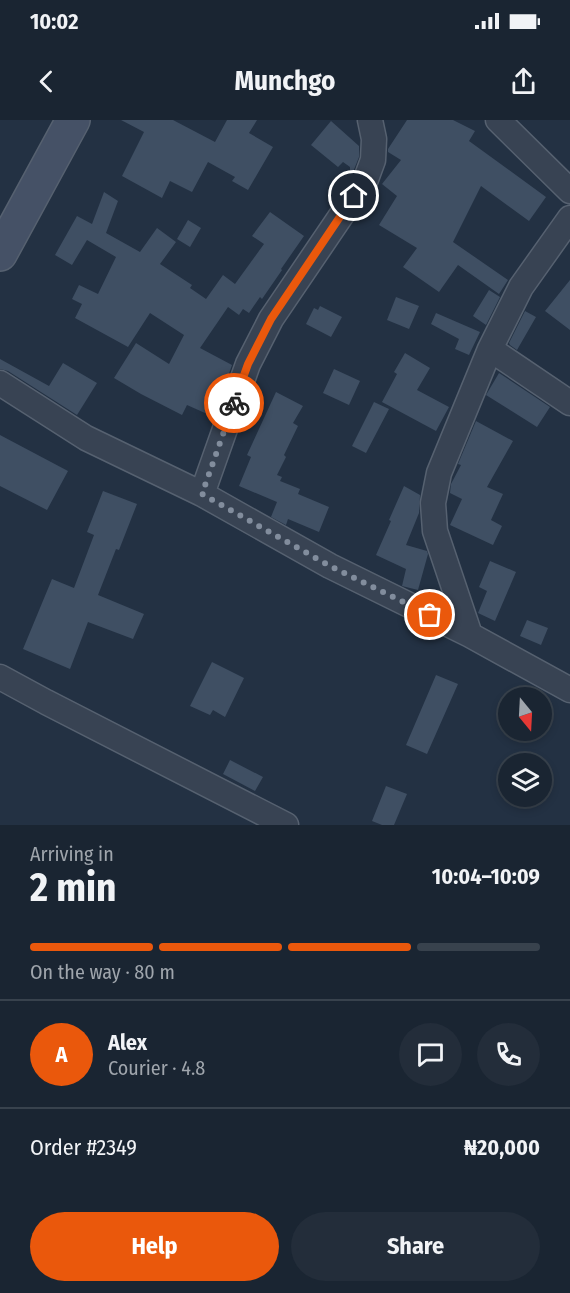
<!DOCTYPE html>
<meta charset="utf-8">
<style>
:root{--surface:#1a2532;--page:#232d3a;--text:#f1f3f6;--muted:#9fa5ac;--line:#38424d;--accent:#ea580c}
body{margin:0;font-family:"Fira Sans Condensed",sans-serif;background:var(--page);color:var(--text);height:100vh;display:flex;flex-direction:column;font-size:22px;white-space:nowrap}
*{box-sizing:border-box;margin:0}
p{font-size:20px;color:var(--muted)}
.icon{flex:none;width:33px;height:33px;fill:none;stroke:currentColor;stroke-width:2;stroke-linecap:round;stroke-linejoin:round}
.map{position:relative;height:705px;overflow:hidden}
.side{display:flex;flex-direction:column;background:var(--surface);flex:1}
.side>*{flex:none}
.needle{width:39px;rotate:162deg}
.buttons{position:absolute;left:498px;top:567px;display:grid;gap:12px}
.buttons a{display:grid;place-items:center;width:54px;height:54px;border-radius:50%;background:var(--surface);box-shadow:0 3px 9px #0003,0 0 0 2px var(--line);font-size:30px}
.pin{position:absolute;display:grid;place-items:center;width:51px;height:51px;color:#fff;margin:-26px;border:3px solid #fff;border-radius:50%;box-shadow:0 2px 6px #0007}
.courier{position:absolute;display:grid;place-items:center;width:60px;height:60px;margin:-30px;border:4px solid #ea580c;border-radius:50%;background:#fff;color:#222;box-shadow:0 2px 8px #0007}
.head em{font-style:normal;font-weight:700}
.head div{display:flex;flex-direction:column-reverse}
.head{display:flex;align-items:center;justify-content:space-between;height:102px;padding:0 30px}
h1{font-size:39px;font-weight:700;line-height:45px}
.bar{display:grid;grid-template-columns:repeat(4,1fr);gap:9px 6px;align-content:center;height:72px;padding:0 30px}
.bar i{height:8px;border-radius:4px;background:var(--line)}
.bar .on{background:var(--accent)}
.bar p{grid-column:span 4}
.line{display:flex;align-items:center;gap:15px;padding:0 30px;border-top:2px solid var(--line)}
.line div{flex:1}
.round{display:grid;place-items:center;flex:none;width:63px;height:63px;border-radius:32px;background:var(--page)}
.primary-button{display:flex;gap:12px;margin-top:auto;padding:12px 30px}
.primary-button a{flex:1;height:69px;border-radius:36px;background:var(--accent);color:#fff;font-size:24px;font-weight:700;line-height:69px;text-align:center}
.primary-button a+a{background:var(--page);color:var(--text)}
.status{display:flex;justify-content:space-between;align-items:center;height:42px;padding:0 30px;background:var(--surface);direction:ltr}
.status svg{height:16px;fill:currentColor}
header{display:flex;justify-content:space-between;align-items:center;height:78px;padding:0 30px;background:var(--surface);font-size:27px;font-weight:700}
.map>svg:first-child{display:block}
</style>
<div class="status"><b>10:02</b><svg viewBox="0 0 49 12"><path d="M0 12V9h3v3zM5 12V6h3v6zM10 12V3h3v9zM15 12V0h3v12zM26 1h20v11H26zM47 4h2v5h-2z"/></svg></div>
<header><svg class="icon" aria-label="back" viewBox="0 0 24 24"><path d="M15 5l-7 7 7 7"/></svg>Munchgo<svg class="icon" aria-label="share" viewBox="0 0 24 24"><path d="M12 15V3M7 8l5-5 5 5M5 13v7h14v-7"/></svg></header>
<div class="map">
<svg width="570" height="705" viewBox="0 0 570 705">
<rect width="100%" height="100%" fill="#233143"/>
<!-- building -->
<path fill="#3f4f63" d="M 121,0 L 173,0 L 215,22 L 227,0 L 257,0 L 249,13 L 273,27 L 248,70 L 232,61 L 235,57 L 208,42 L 192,72 L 170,61 L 162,78 L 122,56 L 144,12 Z
M 407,0 L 453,0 L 475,11 L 469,21 L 546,77 L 529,101 L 481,66 L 453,122 L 508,160 L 499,174 L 458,145 L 439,172 L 403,147 L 417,128 L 379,105 L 397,76 L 382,64 L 401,40 L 388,32 L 388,29 Z
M 331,1 L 359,26 L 359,37 L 353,52 L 350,58 L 350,47 L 343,42 L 338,47 L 311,25 Z
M 104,72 L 118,81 L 106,113 L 140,132 L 157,108 L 176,122 L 160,144 L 192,165 L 190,168 L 206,179 L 223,155 L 235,164 L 264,124 L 252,116 L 270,92 L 304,116 L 281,149 L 282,150 L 262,179 L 260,177 L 249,193 L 243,189 L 239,195 L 228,187 L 200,228 L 232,245 L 214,297 L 187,285 L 182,295 L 141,274 L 114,258 L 136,223 L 169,244 L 184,215 L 150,193 L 128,227 L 75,198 L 82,184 L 72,179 L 79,165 L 98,174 L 116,137 L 87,120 L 72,145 L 55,135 L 77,96 L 92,104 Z
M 188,100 L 201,108 L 190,127 L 177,119 Z
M 570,160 L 570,210 L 545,191 Z
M 489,170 L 500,177 L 486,205 L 473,196 Z
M 396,177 L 419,186 L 409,209 L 387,200 Z
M 320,186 L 342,197 L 331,217 L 306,204 L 314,188 L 318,190 Z
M 525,191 L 536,197 L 517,230 L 510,225 L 509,223 Z
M 436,193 L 480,212 L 469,235 L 455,229 L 459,219 L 431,204 Z
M 405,233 L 430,248 L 417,270 L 449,287 L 436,311 L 382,282 L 397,254 L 394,252 Z
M 0,239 L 49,266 L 63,243 L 97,263 L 77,295 L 8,251 L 0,249 Z
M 334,249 L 360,261 L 349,285 L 323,273 Z
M 499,253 L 550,287 L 537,307 L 486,275 Z
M 276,272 L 303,286 L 293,303 L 298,306 L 284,335 L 286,337 L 277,355 L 282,357 L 280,361 L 300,369 L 298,374 L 329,387 L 319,412 L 288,399 L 286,405 L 271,397 L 277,382 L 239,366 L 251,337 L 247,335 Z
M 374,282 L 389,289 L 366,333 L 352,326 Z
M 476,301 L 513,321 L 487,367 L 503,374 L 491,400 L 502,406 L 493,425 L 450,405 L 462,379 L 450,373 L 451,364 L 461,345 L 458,344 Z
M 0,315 L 68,351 L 47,390 L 0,366 Z
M 404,366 L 420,375 L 419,393 L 406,425 L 427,431 L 428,434 L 418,470 L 402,466 L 406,449 L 376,435 L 391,401 L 389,400 Z
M 103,371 L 137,384 L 119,430 L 116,429 L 98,475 L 144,494 L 133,519 L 88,502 L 70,549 L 23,529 L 52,459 L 74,468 L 94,415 L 87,412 Z
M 490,441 L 516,452 L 495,501 L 478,493 L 487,471 L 479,467 Z
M 527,500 L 548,508 L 541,525 L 520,516 Z
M 212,542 L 244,558 L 225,597 L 213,590 L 210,595 L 190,586 Z
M 436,555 L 458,564 L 427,634 L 406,625 Z
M 230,640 L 263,657 L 255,671 L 223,654 Z
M 386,666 L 407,674 L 394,705 L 382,705 L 372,701 Z"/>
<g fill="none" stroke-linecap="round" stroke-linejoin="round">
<defs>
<path id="street" d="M 498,0 L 570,71
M 490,229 L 570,283
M 0,263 L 86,318 L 202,374 L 330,446 L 470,515 L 570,570
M 202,374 L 248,244 L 271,199 L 366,59 L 373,40 L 374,19 L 370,0
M 470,515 L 435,411 L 433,383 L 439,353 L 490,229 L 521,167 L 570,98
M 0,557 L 46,582 L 286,705"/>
<path id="secondary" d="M 0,134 L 73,0"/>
</defs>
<!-- street casing -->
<use href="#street" stroke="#566170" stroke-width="27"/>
<!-- secondary casing -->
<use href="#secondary" stroke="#566170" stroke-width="36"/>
<!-- street -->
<use href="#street" stroke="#384353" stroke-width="24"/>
<!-- secondary -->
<use href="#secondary" stroke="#455166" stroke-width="33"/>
</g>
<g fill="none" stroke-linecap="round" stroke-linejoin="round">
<!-- done -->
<path stroke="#828d9d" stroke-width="6" stroke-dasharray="0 10.8" d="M 234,283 L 202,374 L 330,446 L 430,495"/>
<!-- route -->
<path stroke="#ea580c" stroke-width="8" d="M 234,283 L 248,244 L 271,199 L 354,76"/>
</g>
</svg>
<div class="buttons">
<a><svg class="needle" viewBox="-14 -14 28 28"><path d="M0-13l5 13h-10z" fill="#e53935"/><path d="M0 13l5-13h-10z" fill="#9fa5ac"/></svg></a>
<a><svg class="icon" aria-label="layers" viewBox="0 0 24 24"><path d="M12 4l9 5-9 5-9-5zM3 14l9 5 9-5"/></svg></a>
</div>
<div class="pin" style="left:430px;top:495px;background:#ea580c"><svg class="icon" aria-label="bag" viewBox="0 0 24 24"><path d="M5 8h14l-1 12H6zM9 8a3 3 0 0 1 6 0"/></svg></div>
<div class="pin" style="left:354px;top:76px;background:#1f2937"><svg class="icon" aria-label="home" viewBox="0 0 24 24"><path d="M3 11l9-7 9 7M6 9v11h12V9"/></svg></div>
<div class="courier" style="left:234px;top:283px"><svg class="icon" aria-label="bike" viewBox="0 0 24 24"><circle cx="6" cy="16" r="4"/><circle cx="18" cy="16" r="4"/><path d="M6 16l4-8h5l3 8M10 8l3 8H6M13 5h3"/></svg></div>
</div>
<section class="side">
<div class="head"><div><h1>2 min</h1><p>Arriving in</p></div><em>10:04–10:09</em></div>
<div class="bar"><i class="on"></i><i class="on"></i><i class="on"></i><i></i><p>On the way · 80 m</p></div>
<div class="line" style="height:108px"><b class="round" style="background:var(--accent);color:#fff">A</b><div><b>Alex</b><p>Courier · 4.8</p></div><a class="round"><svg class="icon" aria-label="chat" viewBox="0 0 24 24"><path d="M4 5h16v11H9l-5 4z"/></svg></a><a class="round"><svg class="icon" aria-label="phone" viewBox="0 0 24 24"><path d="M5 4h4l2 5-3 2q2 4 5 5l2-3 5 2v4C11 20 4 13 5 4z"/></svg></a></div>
<div class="line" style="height:78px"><div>Order #2349</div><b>₦20,000</b></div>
<div class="primary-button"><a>Help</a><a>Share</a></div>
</section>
